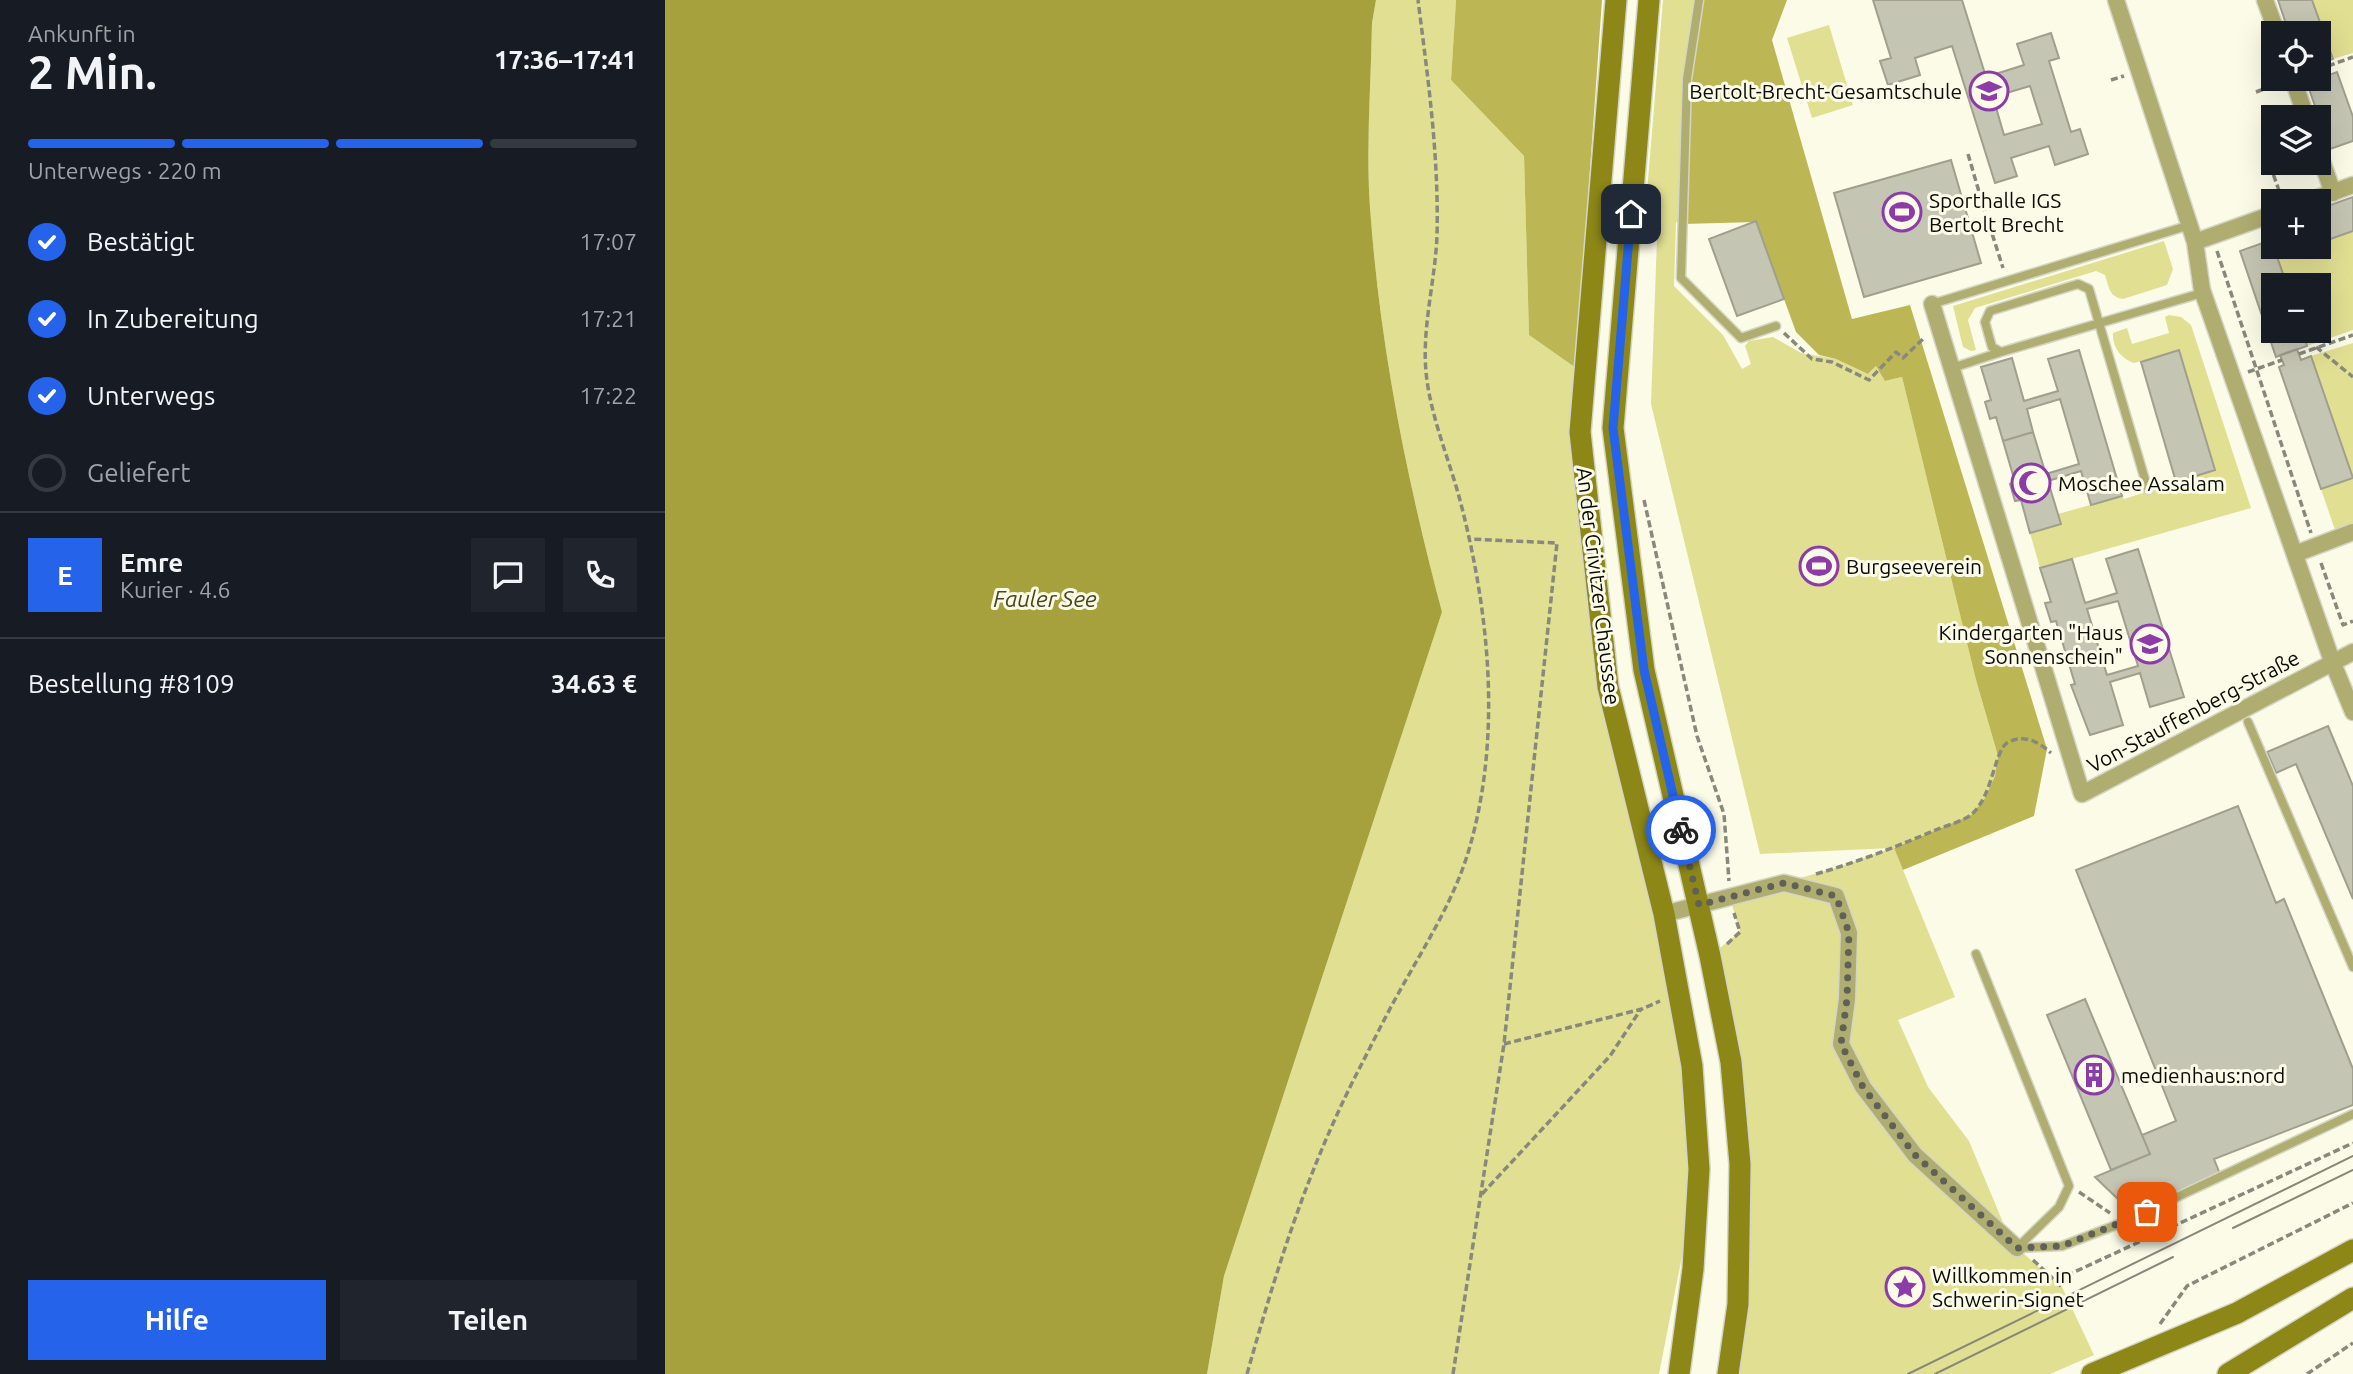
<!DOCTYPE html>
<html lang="de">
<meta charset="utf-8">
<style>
:root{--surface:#171b24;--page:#20242c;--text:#f1f3f6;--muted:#9ea1a6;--line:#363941;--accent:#2563eb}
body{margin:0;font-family:Ubuntu,sans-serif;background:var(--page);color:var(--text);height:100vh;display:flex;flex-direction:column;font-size:26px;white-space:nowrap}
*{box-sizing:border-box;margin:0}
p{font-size:23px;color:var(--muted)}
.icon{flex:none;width:38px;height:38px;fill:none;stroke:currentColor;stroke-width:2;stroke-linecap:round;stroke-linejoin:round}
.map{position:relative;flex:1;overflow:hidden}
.side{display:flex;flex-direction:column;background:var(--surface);width:665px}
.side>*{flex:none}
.controls{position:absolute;left:1596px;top:21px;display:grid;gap:14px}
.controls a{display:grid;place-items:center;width:70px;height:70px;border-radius:0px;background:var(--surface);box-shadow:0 7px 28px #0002;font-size:35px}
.pin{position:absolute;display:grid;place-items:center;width:60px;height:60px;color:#fff;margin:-30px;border-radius:14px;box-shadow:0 4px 10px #0006}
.courier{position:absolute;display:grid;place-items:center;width:70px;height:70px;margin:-35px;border:5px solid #2563eb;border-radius:50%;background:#fff;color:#222;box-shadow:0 2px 9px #0007}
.summary em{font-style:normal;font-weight:600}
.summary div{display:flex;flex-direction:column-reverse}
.summary{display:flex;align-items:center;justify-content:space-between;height:119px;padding:0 28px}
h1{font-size:46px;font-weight:600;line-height:52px}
.bar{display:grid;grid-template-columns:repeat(4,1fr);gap:10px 7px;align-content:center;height:84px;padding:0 28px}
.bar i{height:9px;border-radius:5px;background:var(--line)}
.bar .current{background:var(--accent)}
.bar p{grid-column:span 4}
.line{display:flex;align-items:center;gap:18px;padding:0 28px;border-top:2px solid var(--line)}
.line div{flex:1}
.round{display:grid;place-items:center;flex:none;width:74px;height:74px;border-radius:0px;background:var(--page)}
ol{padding:0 28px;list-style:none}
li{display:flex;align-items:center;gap:21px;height:77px}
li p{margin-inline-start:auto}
li .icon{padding:7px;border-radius:50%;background:var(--accent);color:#fff;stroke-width:4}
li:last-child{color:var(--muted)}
li i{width:38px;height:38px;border:4px solid var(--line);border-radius:50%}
.primary-button{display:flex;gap:14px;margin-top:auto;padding:14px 28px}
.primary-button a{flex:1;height:80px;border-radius:0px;background:var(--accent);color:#fff;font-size:28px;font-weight:600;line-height:80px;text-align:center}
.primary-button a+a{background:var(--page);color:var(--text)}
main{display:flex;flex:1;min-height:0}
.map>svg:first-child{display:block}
</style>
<main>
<section class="side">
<div class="summary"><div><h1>2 Min.</h1><p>Ankunft in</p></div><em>17:36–17:41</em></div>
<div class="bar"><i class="current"></i><i class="current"></i><i class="current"></i><i></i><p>Unterwegs · 220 m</p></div>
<ol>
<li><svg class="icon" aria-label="check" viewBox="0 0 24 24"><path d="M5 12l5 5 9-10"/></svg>Bestätigt<p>17:07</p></li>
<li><svg class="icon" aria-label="check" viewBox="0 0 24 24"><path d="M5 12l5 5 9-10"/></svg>In Zubereitung<p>17:21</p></li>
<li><svg class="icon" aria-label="check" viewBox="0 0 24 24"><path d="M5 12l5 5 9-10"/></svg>Unterwegs<p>17:22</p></li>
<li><i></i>Geliefert</li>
</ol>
<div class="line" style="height:126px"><b class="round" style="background:var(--accent);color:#fff">E</b><div><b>Emre</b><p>Kurier · 4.6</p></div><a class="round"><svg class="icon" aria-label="chat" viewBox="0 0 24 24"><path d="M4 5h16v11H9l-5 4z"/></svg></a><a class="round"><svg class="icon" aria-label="phone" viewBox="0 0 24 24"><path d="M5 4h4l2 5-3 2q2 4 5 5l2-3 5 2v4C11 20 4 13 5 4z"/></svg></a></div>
<div class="line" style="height:91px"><div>Bestellung #8109</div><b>34.63 €</b></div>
<div class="primary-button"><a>Hilfe</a><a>Teilen</a></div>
</section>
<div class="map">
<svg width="1688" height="1374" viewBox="0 0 1688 1374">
<rect width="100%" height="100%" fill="#fbfbe8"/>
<!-- green -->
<path fill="#e1df92" d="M 711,0 L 791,0 L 786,80 L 859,156 L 864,335 L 911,368 L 943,687 L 999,914 L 1034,1169 L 994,1374 L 542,1374 L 559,1276 L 777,612 C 743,484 716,352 706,220 C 700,155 706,88 707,23 Z
M 998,0 L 1034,0 L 1018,224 L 1011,222 L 1009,286 L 1058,335 L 1077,369 L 1086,364 L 1080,346 L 1084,341 L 1108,337 L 1136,353 L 1171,359 L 1203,374 L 1211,366 L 1221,381 L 1237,377 L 1311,680 L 1333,756 L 1330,776 L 1320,798 L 1306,815 L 1229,848 L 1290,997 L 1233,1020 L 1263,1087 L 1304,1141 L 1342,1232 L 1352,1248 L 1397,1287 L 1429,1355 L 1385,1374 L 1063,1374 L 1075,1164 L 1045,956 L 1075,932 L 1065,898 L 1174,867 L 1226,848 L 1095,854 L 986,404 L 993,211 L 981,204 Z
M 1647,0 L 1688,0 L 1688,53 L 1668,59 Z
M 1164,25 L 1188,105 L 1147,118 L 1122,38 Z
M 1688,231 L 1688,330 L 1642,346 L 1637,331 L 1654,331 L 1654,285 L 1621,285 L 1612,257 L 1643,247 L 1654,247 L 1654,243 Z
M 1499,241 L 1508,269 L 1502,285 L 1458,299 C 1444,297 1444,287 1440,275 L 1431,271 L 1310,308 L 1303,320 L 1311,350 L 1306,351 L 1298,347 L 1288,306 Z
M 1504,315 L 1516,317 L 1526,325 L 1586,508 L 1375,568 L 1365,533 L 1396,524 L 1393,514 L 1457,496 L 1459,499 L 1550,470 L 1514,351 L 1469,363 C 1456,359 1447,347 1448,333 L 1462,328 L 1467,344 L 1504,333 L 1500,317 Z
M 1688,343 L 1688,523 L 1670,530 L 1656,489 L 1688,478 L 1646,356 Z"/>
<!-- forest -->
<path fill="#bcb754" d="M 791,0 L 937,0 L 911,368 L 864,335 L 859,156 L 786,80 Z
M 1034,0 L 1122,0 L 1107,40 L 1187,319 L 1245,305 L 1382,749 L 1369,816 L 1238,870 L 1229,848 L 1306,815 L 1320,798 L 1330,776 L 1333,756 L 1311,680 L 1237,377 L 1220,381 L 1211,366 L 1203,374 L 1171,359 L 1154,355 L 1131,332 L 1091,222 L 1018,224 L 1022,79 Z"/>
<!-- water -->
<path fill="#a6a13c" d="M 0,0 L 711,0 L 707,23 C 706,88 700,155 706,220 C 716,352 743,484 777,612 L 559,1276 L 542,1374 L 0,1374 Z"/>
<!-- building -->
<path fill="#c5c5b3" stroke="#a09f8e" stroke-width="2" fill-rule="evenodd" d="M 1208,0 L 1297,0 L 1321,77 L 1359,65 L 1352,44 L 1386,33 L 1394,58 L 1384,61 L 1406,132 L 1415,129 L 1423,154 L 1390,165 L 1384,146 L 1346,158 L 1352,176 L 1330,183 L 1287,46 L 1250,58 L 1255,75 L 1223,85 L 1215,61 L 1226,58 ZM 1365,86 L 1377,124 L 1339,135 L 1328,97 Z
M 1613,0 L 1647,0 L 1668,59 L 1654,64 L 1654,33 L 1624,33 Z
M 1658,63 L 1662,76 L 1672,72 L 1688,117 L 1688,141 L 1665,149 L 1642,83 L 1645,82 L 1644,79 L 1654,79 L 1654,64 Z
M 1286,160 L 1316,263 L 1199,297 L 1169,193 Z
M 1688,197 L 1688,231 L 1654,243 L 1654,209 Z
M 1091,221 L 1119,299 L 1072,316 L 1044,239 Z
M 1608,225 L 1608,247 L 1643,247 L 1612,257 L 1601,227 Z
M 1606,240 L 1622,285 L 1608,285 L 1608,331 L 1637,331 L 1642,346 L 1611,357 L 1575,251 Z
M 1632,349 L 1636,360 L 1646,356 L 1688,478 L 1656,489 L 1614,367 L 1619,365 L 1615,355 Z
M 1414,350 L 1457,496 L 1426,505 L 1416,471 L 1383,481 L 1381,474 L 1414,464 L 1395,399 L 1362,409 L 1368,432 L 1338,441 L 1331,417 L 1325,419 L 1320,402 L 1326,400 L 1316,367 L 1347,358 L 1359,401 L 1393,391 L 1383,359 Z
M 1514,350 L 1550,470 L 1511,482 L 1476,362 Z
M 1368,432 L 1396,524 L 1365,533 L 1356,500 L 1350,501 L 1345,484 L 1350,482 L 1338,441 Z
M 1473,549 L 1519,697 L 1485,707 L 1475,673 L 1445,682 L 1458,725 L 1425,735 L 1406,685 L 1410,684 L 1391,621 L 1386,622 L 1380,603 L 1386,602 L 1375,568 L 1407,559 L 1420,603 L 1452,593 L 1441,559 ZM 1453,601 L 1473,666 L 1442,675 L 1422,609 Z
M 1663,726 L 1688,786 L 1688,899 L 1631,764 L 1611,773 L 1602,752 Z
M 1573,806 L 1611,903 L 1619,899 L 1688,1069 L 1688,1105 L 1549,1159 L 1555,1174 L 1502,1198 L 1500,1194 L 1474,1195 L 1456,1202 L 1430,1177 L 1485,1154 L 1477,1135 L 1511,1121 L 1411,870 Z
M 1420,999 L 1485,1154 L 1446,1170 L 1382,1015 Z"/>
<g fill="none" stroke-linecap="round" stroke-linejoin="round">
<defs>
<path id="lane" d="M 1034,0 L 1022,79 L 1016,278 L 1076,338 L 1111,326
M 1267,304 L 1525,225
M 1287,368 L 1336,352
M 1483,490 L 1424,289 L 1413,284 L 1325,311 L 1320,322 L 1327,347 L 1336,352 L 1537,293
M 1583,722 L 1688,967
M 1311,954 L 1404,1186 L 1394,1207 L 1352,1248
M 1352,1248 L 1397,1246 L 1459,1222 L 1688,1114"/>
<path id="street" d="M 1451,0 L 1530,242 L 1537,290 L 1667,661 L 1688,712
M 1600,0 L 1612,33
M 1628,79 L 1641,117
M 1654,153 L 1668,193
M 1644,201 L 1688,185
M 1530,242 L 1608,214
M 1267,304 L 1417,794 L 1688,652
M 1630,554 L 1688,532
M 999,914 L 1119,883 L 1171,896 L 1184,933 L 1182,999 L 1176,1044 L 1198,1087 L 1250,1155 L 1352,1248"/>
<path id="secondary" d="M 951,0 L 915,432 L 943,687 L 999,914 L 1027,1066 L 1034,1169 L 1028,1269 L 1014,1374
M 984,0 L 948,428 L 979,670 L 1045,956 L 1066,1062 L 1075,1164 L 1073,1304 L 1063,1374
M 1427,1374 L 1572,1313 L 1688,1250
M 1563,1374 L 1688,1298"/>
</defs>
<!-- lane casing -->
<use href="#lane" stroke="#d5d5c4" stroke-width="11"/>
<!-- street casing -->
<use href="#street" stroke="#d5d5c4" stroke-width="19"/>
<!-- secondary casing -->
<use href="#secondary" stroke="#d5d5c4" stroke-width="24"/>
<!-- path -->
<path stroke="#88887c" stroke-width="3.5" stroke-dasharray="7 3.5" stroke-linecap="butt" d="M 1663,66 L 1688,57
M 1446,80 L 1459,76
M 1591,92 L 1612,84
M 1598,145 L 1617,199
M 1303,154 L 1317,202
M 1335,197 L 1317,202 L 1338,268
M 1552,251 L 1646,533
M 1119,333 L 1147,359 L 1167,362 L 1204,380 L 1231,352 L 1238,358 L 1259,338
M 1651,347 L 1688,377
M 1634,354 L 1688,335
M 1583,372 L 1617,360
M 979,500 L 1032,736 L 1059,814 L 1064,881
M 1656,563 L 1678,625 L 1688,621
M 1151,874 C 1193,862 1233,846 1273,829 C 1283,825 1299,821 1307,814 C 1328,795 1329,752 1342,743 C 1358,733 1374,742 1386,753
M 1062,944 L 1075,932 L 1069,913
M 839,1044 L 977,1009 L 995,1001
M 1414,1192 L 1445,1213
M 817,1194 L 945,1056 L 976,1009
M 1368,1260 L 1397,1287
M 1392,1280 L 1688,1143
M 1495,1324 L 1522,1286 L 1688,1203
M 582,1374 C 612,1268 640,1177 690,1077 C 704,1050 718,1021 733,994 C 759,947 787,904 803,853 C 837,740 825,617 796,504 C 785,461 765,416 761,372 C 757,326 770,282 772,236 C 774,156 763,79 753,0
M 788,1374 L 839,1044 L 892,543 L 805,539
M 1642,1374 L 1688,1343"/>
<!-- lane -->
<use href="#lane" stroke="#afad70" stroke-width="8"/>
<!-- street -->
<use href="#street" stroke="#afad70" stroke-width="16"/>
<!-- secondary -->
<use href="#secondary" stroke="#8d8718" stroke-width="21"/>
<!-- tram -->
<path stroke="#87877a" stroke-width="2" d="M 1568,1228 L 1688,1170
M 1243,1374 L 1688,1156
M 1270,1374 L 1508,1257"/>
</g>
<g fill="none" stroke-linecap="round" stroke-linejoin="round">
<!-- done -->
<path stroke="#606056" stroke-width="7" stroke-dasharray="0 12.6" d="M 1016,830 L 1034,905 L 1119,883 L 1171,896 L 1184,933 L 1182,999 L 1176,1044 L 1198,1087 L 1250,1155 L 1352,1248 L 1397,1246 L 1482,1212"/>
<!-- route -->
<path stroke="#2563eb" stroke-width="9" d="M 966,214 L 948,428 L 979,670 L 1016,830"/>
</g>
<!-- icons -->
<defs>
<symbol id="school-ring" viewBox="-11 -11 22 22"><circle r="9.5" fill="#fbfbe8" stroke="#8e3baa" stroke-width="1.5"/><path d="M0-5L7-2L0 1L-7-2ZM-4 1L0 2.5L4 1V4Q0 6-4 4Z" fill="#8e3baa"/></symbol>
<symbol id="stadium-ring" viewBox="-11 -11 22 22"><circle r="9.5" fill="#fbfbe8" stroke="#8e3baa" stroke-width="1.5"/><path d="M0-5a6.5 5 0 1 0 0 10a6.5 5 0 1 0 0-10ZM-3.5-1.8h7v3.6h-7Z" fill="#8e3baa"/></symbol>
<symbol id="mosque-ring" viewBox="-11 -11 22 22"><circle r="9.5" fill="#fbfbe8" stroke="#8e3baa" stroke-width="1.5"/><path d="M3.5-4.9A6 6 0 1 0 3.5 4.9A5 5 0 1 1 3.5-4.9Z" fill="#8e3baa"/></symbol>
<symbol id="building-ring" viewBox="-11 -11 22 22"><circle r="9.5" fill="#fbfbe8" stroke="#8e3baa" stroke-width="1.5"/><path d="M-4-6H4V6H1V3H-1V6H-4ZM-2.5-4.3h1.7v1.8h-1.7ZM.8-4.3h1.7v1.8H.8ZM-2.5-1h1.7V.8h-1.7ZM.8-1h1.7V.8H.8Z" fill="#8e3baa"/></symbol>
<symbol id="sight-ring" viewBox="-11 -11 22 22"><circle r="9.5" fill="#fbfbe8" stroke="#8e3baa" stroke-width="1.5"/><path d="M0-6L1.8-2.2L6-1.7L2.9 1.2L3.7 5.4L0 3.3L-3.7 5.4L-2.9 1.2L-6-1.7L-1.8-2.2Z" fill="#8e3baa"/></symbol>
</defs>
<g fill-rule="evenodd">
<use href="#school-ring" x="1302" y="69" width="44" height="44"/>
<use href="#stadium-ring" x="1215" y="190" width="44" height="44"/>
<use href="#mosque-ring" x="1344" y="461" width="44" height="44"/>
<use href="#stadium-ring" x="1132" y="544" width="44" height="44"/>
<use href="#school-ring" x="1463" y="622" width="44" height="44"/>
<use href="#building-ring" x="1407" y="1053" width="44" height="44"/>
<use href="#sight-ring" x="1218" y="1265" width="44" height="44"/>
</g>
<g text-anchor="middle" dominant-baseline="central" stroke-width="6" stroke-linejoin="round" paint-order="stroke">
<!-- poi labels -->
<g font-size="21" fill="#0c0c07" stroke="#fbfbe8" text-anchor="start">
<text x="1297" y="91" text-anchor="end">Bertolt-Brecht-Gesamtschule</text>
<text x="1264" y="200">Sporthalle IGS<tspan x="1264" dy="24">Bertolt Brecht</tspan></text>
<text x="1393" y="483">Moschee Assalam</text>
<text x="1181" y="566">Burgseeverein</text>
<text x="1458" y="632" text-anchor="end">Kindergarten "Haus<tspan x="1458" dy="24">Sonnenschein"</tspan></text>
<text x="1456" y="1075">medienhaus:nord</text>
<text x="1267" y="1275">Willkommen in<tspan x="1267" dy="24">Schwerin-Signet</tspan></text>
</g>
<!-- street labels -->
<g font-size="21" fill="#0c0c07" stroke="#fbfbe8">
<text transform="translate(934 586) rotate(83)">An der Crivitzer Chaussee</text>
<text transform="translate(1528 711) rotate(-28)">Von-Stauffenberg-Straße</text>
</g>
<!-- water labels -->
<g font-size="23" font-style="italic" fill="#4a481e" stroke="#fbfbe8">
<text x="380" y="598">Fauler See</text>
</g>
</g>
</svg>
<div class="controls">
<a><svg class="icon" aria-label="locate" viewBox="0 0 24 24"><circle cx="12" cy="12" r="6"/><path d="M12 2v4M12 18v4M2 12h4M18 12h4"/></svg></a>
<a><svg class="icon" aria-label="layers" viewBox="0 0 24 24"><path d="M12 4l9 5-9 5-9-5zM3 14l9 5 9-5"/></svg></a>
<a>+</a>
<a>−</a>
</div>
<div class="pin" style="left:1482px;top:1212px;background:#ea580c"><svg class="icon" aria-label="bag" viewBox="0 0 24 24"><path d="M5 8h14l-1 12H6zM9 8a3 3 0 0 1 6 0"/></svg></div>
<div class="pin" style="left:966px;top:214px;background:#1f2937"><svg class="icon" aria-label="home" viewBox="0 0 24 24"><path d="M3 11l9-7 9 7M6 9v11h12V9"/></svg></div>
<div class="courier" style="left:1016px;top:830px"><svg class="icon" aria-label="bike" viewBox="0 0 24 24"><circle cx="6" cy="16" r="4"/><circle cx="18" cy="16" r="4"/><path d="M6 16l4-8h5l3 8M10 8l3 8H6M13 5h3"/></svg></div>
</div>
</main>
